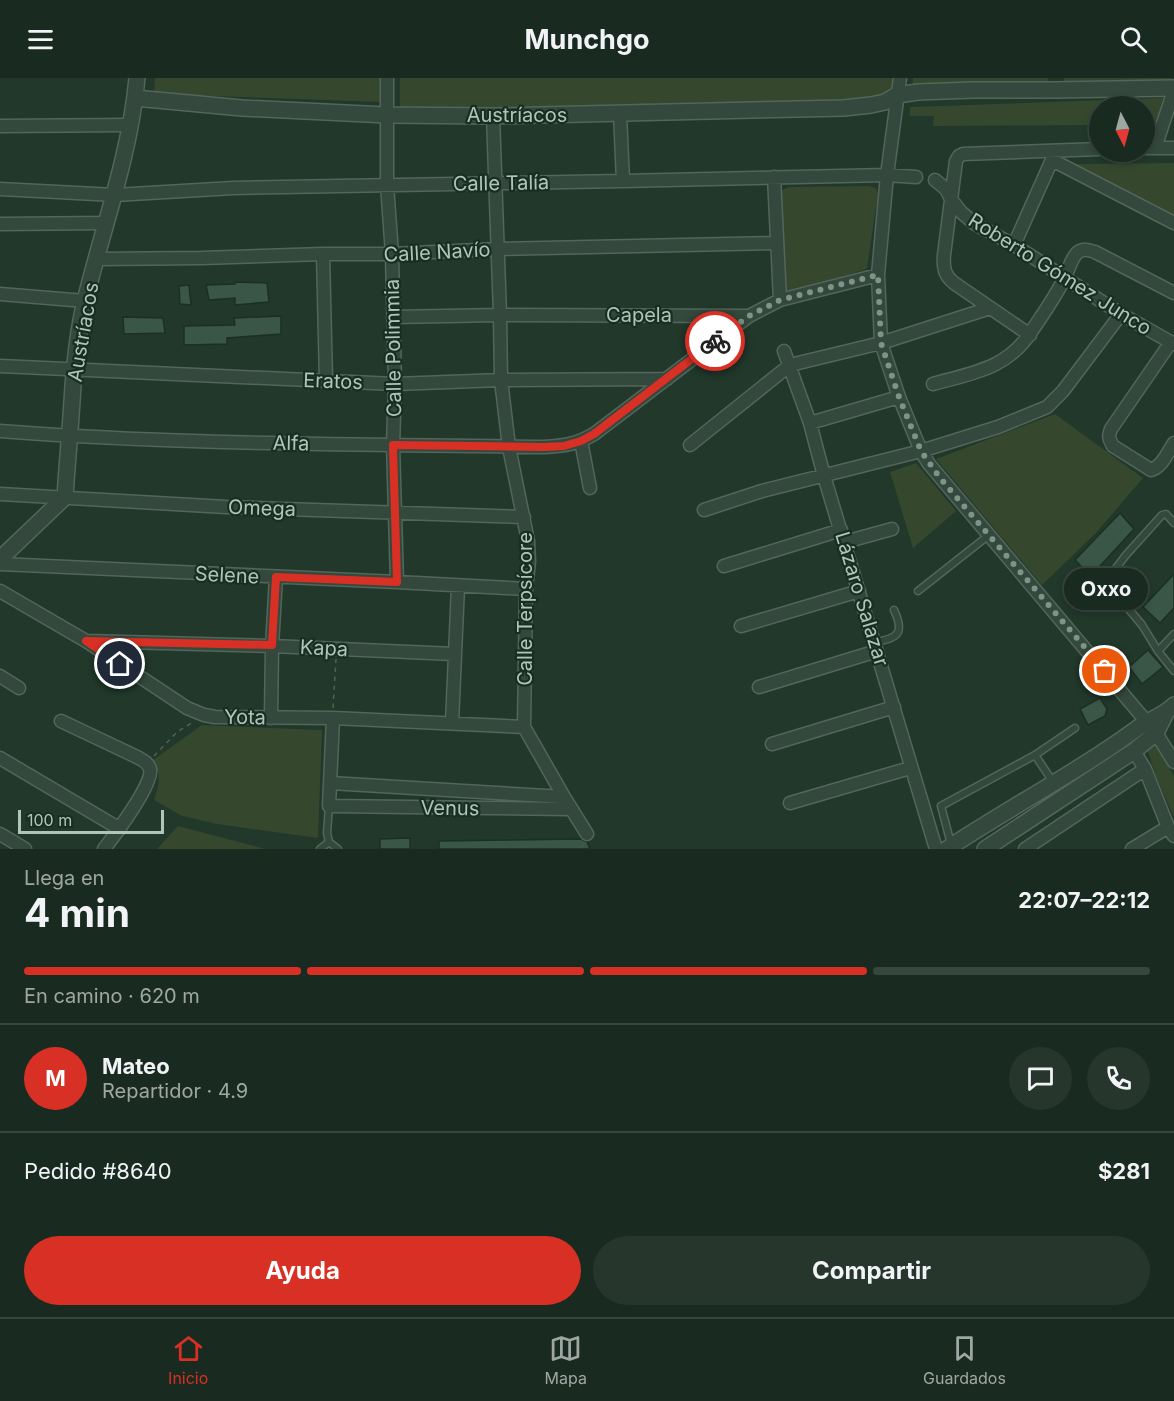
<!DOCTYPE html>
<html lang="es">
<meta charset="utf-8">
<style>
:root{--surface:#192a20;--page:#26362d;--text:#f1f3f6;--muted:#9fa7a5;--line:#37463e;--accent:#d93025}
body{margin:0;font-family:Inter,sans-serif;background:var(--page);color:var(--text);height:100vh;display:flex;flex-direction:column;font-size:22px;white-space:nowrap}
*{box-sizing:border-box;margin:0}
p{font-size:20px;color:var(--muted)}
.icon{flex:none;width:33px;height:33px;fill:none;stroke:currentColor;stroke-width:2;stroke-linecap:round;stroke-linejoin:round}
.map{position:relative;height:771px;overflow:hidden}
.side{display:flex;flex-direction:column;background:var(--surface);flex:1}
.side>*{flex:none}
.needle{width:39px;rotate:174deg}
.tools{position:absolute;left:1089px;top:18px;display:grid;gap:12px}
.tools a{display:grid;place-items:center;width:66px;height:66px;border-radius:50%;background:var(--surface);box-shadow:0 3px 9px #0003,0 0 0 2px var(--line);font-size:30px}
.scale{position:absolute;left:18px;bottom:15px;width:146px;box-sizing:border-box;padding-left:6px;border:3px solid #afc5b9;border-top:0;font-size:16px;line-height:21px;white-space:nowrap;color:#afc5b9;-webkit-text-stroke:4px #1a2d22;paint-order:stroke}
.pin{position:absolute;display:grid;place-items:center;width:51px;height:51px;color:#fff;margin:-26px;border:3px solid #fff;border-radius:50%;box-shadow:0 2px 6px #0007}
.courier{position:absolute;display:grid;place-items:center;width:60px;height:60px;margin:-30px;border:4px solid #d93025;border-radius:50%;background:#fff;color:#222;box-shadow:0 2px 8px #0007}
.bubble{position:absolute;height:42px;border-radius:21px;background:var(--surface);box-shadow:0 3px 9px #0003,0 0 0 2px var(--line);font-size:20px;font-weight:700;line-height:42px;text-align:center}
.head em{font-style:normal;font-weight:700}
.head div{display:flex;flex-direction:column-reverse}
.head{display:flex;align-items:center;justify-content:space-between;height:102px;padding:0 24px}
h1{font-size:39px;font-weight:700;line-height:45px}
.bar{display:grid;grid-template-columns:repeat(4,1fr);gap:9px 6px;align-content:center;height:72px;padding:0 24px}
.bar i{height:8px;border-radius:4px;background:var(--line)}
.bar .current{background:var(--accent)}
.bar p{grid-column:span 4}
.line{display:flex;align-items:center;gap:15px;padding:0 24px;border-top:2px solid var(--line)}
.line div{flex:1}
.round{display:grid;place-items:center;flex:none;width:63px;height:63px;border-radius:32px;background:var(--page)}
.button{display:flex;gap:12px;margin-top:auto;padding:12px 24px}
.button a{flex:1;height:69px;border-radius:36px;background:var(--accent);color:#fff;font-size:24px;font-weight:700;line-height:69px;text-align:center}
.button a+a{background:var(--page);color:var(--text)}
header{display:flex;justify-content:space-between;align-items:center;height:78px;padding:0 24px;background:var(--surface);font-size:27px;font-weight:700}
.tab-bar{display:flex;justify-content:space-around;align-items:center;height:84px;border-top:2px solid var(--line);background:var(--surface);font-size:16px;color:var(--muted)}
.tab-bar a{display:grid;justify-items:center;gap:3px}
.tab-bar .current{color:var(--accent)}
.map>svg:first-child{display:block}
</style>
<header><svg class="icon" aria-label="menu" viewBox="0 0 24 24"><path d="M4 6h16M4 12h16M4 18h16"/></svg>Munchgo<svg class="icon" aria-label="search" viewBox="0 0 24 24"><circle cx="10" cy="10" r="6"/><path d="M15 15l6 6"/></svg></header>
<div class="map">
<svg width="1174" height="771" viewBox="0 0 1174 771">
<rect width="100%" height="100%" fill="#21382b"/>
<!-- green -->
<path fill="#35482e" d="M 155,0 L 381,0 L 381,24 L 154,16 Z
M 400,0 L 894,0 L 893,13 L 846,26 L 515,31 L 400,31 Z
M 913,0 L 1048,0 L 1048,5 L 912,11 Z
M 1064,0 L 1172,0 L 1172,3 L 1064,6 Z
M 1163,20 L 1156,47 L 1145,47 L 1144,28 L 1100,28 L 1099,47 L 933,48 L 934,38 L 910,38 L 910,29 Z
M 1174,85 L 1174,138 L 1073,86 Z
M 869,108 L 876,110 L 878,116 L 867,190 L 864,192 L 790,214 L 786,214 L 783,211 L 780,114 L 784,111 L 789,109 Z
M 1055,336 L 1143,400 L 1096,455 L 1042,507 L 936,381 Z
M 916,385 L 956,433 L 913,470 L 890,394 Z
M 202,647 L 322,652 L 318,760 L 217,746 L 182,738 L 154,722 C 160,705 161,698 153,682 Z
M 1155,666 L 1174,698 L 1174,739 L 1157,701 L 1147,671 Z
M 178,748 L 265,771 L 157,771 Z"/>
<!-- building -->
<path fill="#3a5646" stroke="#1c2f24" stroke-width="1.5" d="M 235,204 L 267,205 L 269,224 L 235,227 L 235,220 L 209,222 L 206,207 L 235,206 Z
M 189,207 L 191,227 L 180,226 L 179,208 Z
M 281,238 L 281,256 L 227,260 L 227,266 L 184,267 L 184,248 L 235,247 L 234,240 Z
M 123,239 L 163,240 L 165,255 L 124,256 Z
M 1120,435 L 1134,451 L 1091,498 L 1075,482 Z
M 1174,496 L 1174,530 L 1160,545 L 1143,529 Z
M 1148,572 L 1163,589 L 1142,606 L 1129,589 Z
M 1100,620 L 1107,631 L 1105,638 L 1088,647 L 1080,631 Z
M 410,760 L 410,771 L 380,771 L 380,761 Z
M 581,761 L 587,764 L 590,771 L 439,771 L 439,763 Z"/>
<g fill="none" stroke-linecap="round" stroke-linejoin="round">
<defs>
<path id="service" d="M 1174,445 L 1166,436 L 1162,437 L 1126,477 L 1110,498 L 1109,502 L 1112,511 L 1142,547 L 1158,573 L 1174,593
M 918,513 L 989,457
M 874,564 C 898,561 905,555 894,532
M 1158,573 L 1174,556
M 1053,704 L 1035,677 L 1075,650
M 329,728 L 327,755 L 329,764 L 338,771
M 951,766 L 941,728 L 1035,677
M 320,771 L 329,764"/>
<path id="minor" d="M 387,0 L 387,107 L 392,176 L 395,306 L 393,367 L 397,504
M 900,0 L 887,97 L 878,197 L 881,265 L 899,319 L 921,373 L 929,386 L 1156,655 L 1174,684
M 620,36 L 623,103
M 493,38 L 500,237 L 501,302 L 509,369 L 528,463 L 529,483 L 526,511 L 524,649 L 564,719 L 587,756
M 0,48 L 130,47
M 1144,70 L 1174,70
M 1155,70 L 1174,12
M 1052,82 L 1174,145
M 774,99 L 780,222
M 935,102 L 946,111 L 951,121 L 961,134 L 975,146 L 1014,167 L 1121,236 L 1174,266
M 0,111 L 115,117 L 233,110 L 623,103 L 887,97 L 916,99
M 0,146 L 107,145
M 1014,167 L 1055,75
M 323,176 L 326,303
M 97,181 L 201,180 L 323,176 L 392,176 L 498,171 L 777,165
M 0,216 L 85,223
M 393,239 L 500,237 L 749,238 L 780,222 L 878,197
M 1030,257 L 954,205 C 944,197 943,189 944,177 L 956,83 L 959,78 L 963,76 L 1100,71
M 1171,264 L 1111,351 C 1108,358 1109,361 1113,368 L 1151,392 C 1162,389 1168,374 1174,365
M 784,273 L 810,345 L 824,398 L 936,771
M 0,288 L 395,306 L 501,302 L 667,301
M 933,306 C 972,295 1007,291 1031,254 C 1043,236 1056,218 1065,199 C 1069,191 1071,181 1077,175 C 1083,170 1089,172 1095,174 L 1174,215
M 810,345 L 899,319
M 0,353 C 181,367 363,366 544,369 C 564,368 577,366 594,356 L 749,238
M 581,363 L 590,410
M 690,367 L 790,287 L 881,265 L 990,230
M 0,416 L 226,429 L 524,439
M 704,432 L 762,413 L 921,373 L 998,349 L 1047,329 L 1063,313 L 1121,236
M 845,464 L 892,451
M 0,486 L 397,504 L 526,511
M 724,488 L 841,452
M 0,513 L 86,563 L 187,630 L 204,637 L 215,639 L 333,640 L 524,649
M 741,548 L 859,513
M 87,563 L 272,568 L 454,576
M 0,598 L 19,610
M 759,609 L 877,573
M 271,640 L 272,568 L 276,499
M 333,640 L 329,728 L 571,731
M 61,643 L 137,679 C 142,682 148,684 150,691 C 154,705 114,758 104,771
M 452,645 L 458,508
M 772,666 L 894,629
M 1134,673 L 1145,691 L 1168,749 L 1174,758
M 0,680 L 120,751
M 330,705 L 564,719
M 790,725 L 910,690
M 0,756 L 25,771
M 1025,771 L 1145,691
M 1132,771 L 1168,749"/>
<path id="tertiary" d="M 135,20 L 242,30 L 386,37 L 493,38 L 844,30 L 871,27 L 885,24 L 897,17 L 918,14 L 973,12 L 1054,12 L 1174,10
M 0,481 L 65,419 C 67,387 70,355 72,323 C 74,290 77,256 85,223 C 103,149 130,77 137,0
M 947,771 C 1010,729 1078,694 1139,649 C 1151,641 1164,637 1174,627
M 985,771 L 1134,673 L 1156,655 L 1166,635"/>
</defs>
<!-- service casing -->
<use href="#service" stroke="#52665b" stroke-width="9"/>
<!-- minor casing -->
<use href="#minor" stroke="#52665b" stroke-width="15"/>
<!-- tertiary casing -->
<use href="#tertiary" stroke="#52665b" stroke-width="18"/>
<!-- path -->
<path stroke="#4f644f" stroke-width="1.5" stroke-dasharray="4.5 4.5" stroke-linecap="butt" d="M 333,630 L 336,581
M 154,678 L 177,654 L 193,644"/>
<!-- service -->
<use href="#service" stroke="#34483d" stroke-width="6"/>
<!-- minor -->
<use href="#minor" stroke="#34483d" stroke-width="12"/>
<!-- tertiary -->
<use href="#tertiary" stroke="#34483d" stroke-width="15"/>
</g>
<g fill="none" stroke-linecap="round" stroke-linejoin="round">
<!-- done -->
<path stroke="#7d9487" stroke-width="6" stroke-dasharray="0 10.8" d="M 715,263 L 749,238 L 780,222 L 878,197 L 881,265 L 899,319 L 921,373 L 940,400 L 1105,593"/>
<!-- route -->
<path stroke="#d93025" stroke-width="8" d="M 120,586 L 86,563 L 272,567 L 276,499 L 397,504 L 393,367 L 544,369 L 564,368 L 581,363 L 594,356 L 715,263"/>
</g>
<g text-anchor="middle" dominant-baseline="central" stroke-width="4.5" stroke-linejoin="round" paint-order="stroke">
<!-- street labels -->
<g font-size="20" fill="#afc5b9" stroke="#1a2d22">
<text x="517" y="37">Austríacos</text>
<text transform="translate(501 105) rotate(-1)">Calle Talía</text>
<text transform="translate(437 174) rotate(-3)">Calle Navío</text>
<text transform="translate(1060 196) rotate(32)">Roberto Gómez Junco</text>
<text x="639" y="237">Capela</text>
<text transform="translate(83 254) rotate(-80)">Austríacos</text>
<text transform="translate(393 270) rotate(-91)">Calle Polimmia</text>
<text transform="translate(333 303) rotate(2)">Eratos</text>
<text transform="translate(291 365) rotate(1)">Alfa</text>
<text transform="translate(262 430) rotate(2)">Omega</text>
<text transform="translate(227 497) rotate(3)">Selene</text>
<text transform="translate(862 521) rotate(73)">Lázaro Salazar</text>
<text transform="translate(525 531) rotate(-90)">Calle Terpsícore</text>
<text transform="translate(324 570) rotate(3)">Kapa</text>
<text transform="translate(245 639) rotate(1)">Yota</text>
<text transform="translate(450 730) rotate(1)">Venus</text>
</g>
</g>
</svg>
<div class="tools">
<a><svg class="needle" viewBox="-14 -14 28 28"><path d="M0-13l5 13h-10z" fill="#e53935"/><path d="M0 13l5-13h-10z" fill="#9fa7a5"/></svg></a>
</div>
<div class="scale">100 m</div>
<div class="pin" style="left:1105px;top:593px;background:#ea580c"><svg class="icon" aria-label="bag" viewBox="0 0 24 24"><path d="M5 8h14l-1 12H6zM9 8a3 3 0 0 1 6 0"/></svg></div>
<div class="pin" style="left:120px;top:586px;background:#1f2937"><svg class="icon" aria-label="home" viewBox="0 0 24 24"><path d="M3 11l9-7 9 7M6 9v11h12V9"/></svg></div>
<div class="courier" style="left:715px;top:263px"><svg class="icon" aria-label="bike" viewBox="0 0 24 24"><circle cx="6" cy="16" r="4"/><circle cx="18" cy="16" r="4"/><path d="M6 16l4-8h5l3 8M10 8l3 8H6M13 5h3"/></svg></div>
<div class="bubble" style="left:1064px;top:490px;width:84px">Oxxo</div>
</div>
<section class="side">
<div class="head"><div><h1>4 min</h1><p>Llega en</p></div><em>22:07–22:12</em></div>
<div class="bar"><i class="current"></i><i class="current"></i><i class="current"></i><i></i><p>En camino · 620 m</p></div>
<div class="line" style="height:108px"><b class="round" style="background:var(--accent);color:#fff">M</b><div><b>Mateo</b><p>Repartidor · 4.9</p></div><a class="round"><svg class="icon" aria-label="chat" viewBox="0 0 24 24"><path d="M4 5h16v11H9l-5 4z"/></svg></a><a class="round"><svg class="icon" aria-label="phone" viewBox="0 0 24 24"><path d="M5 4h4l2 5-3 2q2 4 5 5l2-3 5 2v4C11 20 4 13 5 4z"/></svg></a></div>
<div class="line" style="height:78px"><div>Pedido #8640</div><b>$281</b></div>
<div class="button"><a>Ayuda</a><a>Compartir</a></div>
</section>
<nav class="tab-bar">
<a class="current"><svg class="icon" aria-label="home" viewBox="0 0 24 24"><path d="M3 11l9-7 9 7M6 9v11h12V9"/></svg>Inicio</a>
<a><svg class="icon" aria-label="map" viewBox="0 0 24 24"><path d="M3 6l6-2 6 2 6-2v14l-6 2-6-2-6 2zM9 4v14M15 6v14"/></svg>Mapa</a>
<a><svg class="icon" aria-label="saved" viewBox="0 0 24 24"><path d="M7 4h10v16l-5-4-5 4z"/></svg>Guardados</a>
</nav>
